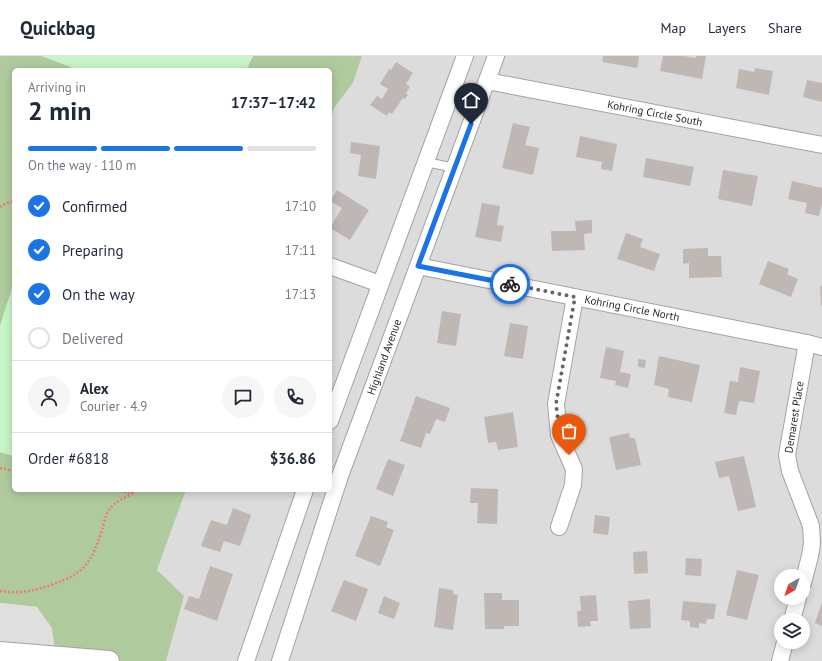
<!DOCTYPE html>
<meta charset="utf-8">
<style>
:root{--surface:#fff;--page:#f6f6f7;--text:#1f2937;--muted:#747a83;--line:#e0e1e3;--accent:#1a73e8}
body{margin:0;font-family:"PT Sans",sans-serif;background:var(--page);color:var(--text);height:100vh;display:flex;flex-direction:column;font-size:15px;white-space:nowrap}
*{box-sizing:border-box;margin:0}
p{font-size:13px;color:var(--muted)}
.icon{flex:none;width:22px;height:22px;fill:none;stroke:currentColor;stroke-width:2;stroke-linecap:round;stroke-linejoin:round}
.map{position:relative;flex:1;overflow:hidden}
.drawer{position:absolute;left:12px;top:12px;width:320px;height:424px;display:flex;flex-direction:column;background:var(--surface);border-radius:6px;box-shadow:0 2px 10px #0003}
.drawer>*{flex:none}
.needle{width:26px;rotate:220deg}
.fabs{position:absolute;left:774px;top:513px;display:grid;gap:8px}
.fabs a{display:grid;place-items:center;width:36px;height:36px;border-radius:50%;background:var(--surface);box-shadow:0 2px 10px #0003;font-size:20px}
.pin{position:absolute;display:grid;place-items:center;width:34px;height:34px;color:#fff;margin:-41px -17px;border-radius:50% 50% 50% 0;rotate:-45deg;box-shadow:0 0 4px #0007}
.pin .icon{rotate:45deg}
.courier{position:absolute;display:grid;place-items:center;width:40px;height:40px;margin:-20px;border:3px solid #1a73e8;border-radius:50%;background:#fff;color:#222;box-shadow:0 1px 5px #0007}
.headline em{font-style:normal;font-weight:600}
.headline div{display:flex;flex-direction:column-reverse}
.headline{display:flex;align-items:center;justify-content:space-between;height:68px;padding:0 16px}
h1{font-size:26px;font-weight:600;line-height:30px}
.bar{display:grid;grid-template-columns:repeat(4,1fr);gap:6px 4px;align-content:center;height:48px;padding:0 16px}
.bar i{height:5px;border-radius:3px;background:var(--line)}
.bar .on{background:var(--accent)}
.bar p{grid-column:span 4}
.line{display:flex;align-items:center;gap:10px;padding:0 16px;border-top:1px solid var(--line)}
.line div{flex:1}
.round{display:grid;place-items:center;flex:none;width:42px;height:42px;border-radius:21px;background:var(--page)}
ol{padding:0 16px;list-style:none}
li{display:flex;align-items:center;gap:12px;height:44px}
li p{margin-inline-start:auto}
li .icon{padding:4px;border-radius:50%;background:var(--accent);color:#fff;stroke-width:4}
li:last-child{color:var(--muted)}
li i{width:22px;height:22px;border:2px solid var(--line);border-radius:50%}
header{display:flex;align-items:center;gap:24px;box-sizing:border-box;height:56px;padding:0 20px;background:var(--surface);border-bottom:1px solid var(--line)}
header strong{font-size:19px}
nav{display:flex;gap:22px;margin-inline-start:auto;font-size:14px}
.map>svg:first-child{display:block}
</style>
<header>
<strong>Quickbag</strong>
<nav><a>Map</a><a>Layers</a><a>Share</a></nav>
</header>
<div class="map">
<svg width="822" height="605" viewBox="0 0 822 605">
<rect width="100%" height="100%" fill="#efebe6"/>
<!-- residential -->
<path fill="#dddcdc" fill-rule="evenodd" d="M 362,0 L 822,0 L 822,605 L 166,605 L 183,540 L 157,514 L 186,434 L 330,434 L 330,67 L 334,52 L 353,27 ZM 781,520 L 803,520 L 803,542 L 781,542 ZM 781,564 L 803,564 L 803,586 L 781,586 Z"/>
<!-- forest -->
<path fill="#afcb9e" d="M 0,0 L 42,0 L 71,11 L 71,14 L 14,14 L 14,216 L 12,233 L 0,270 Z
M 253,0 L 362,0 L 353,27 L 334,52 L 330,67 L 330,14 L 246,14 Z
M 0,396 L 14,400 L 14,434 L 186,434 L 157,514 L 184,540 L 166,605 L 109,605 L 56,601 L 37,551 L 0,547 Z"/>
<!-- park -->
<path fill="#c7f5c7" d="M 42,0 L 253,0 L 246,14 L 71,14 L 71,11 Z
M 14,217 L 14,400 L 0,396 L 0,270 L 12,233 Z"/>
<!-- parking -->
<path fill="#dfdfdf" d="M 0,547 L 37,551 L 52,572 L 56,601 L 0,596 Z"/>
<!-- building -->
<path fill="#bfb7b3" d="M 603,0 L 639,0 L 637,12 L 602,6 Z
M 663,0 L 684,0 L 696,2 L 696,0 L 706,0 L 702,23 L 660,15 Z
M 396,6 L 413,17 L 406,28 L 410,31 L 406,37 L 408,39 L 405,43 L 403,42 L 392,58 L 389,56 L 387,60 L 370,49 L 377,40 L 382,43 L 388,33 L 380,28 L 389,13 L 391,14 Z
M 755,12 L 773,15 L 769,39 L 736,32 L 739,13 L 754,16 Z
M 807,24 L 822,27 L 822,46 L 803,41 Z
M 513,67 L 530,71 L 525,89 L 539,92 L 533,119 L 502,112 Z
M 580,80 L 617,88 L 612,115 L 601,113 L 602,106 L 576,101 Z
M 351,86 L 380,90 L 376,123 L 358,120 L 361,99 L 350,97 Z
M 646,102 L 694,111 L 690,130 L 643,121 Z
M 723,114 L 758,120 L 752,150 L 718,143 Z
M 792,125 L 822,132 L 822,148 L 819,160 L 805,157 L 807,147 L 788,143 Z
M 337,134 L 369,154 L 350,184 L 330,172 L 342,152 L 330,145 Z
M 482,147 L 500,150 L 497,169 L 504,170 L 501,186 L 475,181 Z
M 592,164 L 592,177 L 584,178 L 585,194 L 552,195 L 551,175 L 576,175 L 575,165 Z
M 626,177 L 643,183 L 640,191 L 660,198 L 654,215 L 617,203 Z
M 708,192 L 708,200 L 721,200 L 722,221 L 689,222 L 689,207 L 683,208 L 683,193 Z
M 768,205 L 789,213 L 787,218 L 798,223 L 791,241 L 759,228 Z
M 820,230 L 822,230 L 822,250 L 821,250 Z
M 442,255 L 461,258 L 456,290 L 437,287 Z
M 510,267 L 528,270 L 523,303 L 504,300 Z
M 606,291 L 624,295 L 620,316 L 631,318 L 628,332 L 615,329 L 616,325 L 600,322 Z
M 659,300 L 700,309 L 692,346 L 668,341 L 669,333 L 654,329 Z
M 638,303 L 646,304 L 645,312 L 638,311 Z
M 740,311 L 760,315 L 754,347 L 739,345 L 736,359 L 724,357 L 730,325 L 738,326 Z
M 416,340 L 450,352 L 445,366 L 436,363 L 430,378 L 426,377 L 421,392 L 400,385 Z
M 513,356 L 518,391 L 498,394 L 496,386 L 488,387 L 484,361 Z
M 629,377 L 630,382 L 635,382 L 641,409 L 616,414 L 609,381 Z
M 744,400 L 756,451 L 738,455 L 729,420 L 719,422 L 715,406 Z
M 388,403 L 405,409 L 393,440 L 376,433 Z
M 471,432 L 498,433 L 497,468 L 477,467 L 478,447 L 470,447 Z
M 233,452 L 251,459 L 240,490 L 224,485 L 220,496 L 201,490 L 211,464 L 227,469 Z
M 595,459 L 610,461 L 608,479 L 593,477 Z
M 371,460 L 388,466 L 386,471 L 394,474 L 380,510 L 355,500 Z
M 647,495 L 648,517 L 634,518 L 633,496 Z
M 686,502 L 702,503 L 701,520 L 685,519 Z
M 210,510 L 233,518 L 217,565 L 184,553 L 189,540 L 199,543 Z
M 737,514 L 759,519 L 747,564 L 726,559 Z
M 344,524 L 368,533 L 356,565 L 331,555 Z
M 439,532 L 453,534 L 453,538 L 458,539 L 453,574 L 434,571 Z
M 484,537 L 502,537 L 502,544 L 519,544 L 519,570 L 504,570 L 504,573 L 485,573 Z
M 596,539 L 598,565 L 590,565 L 591,570 L 578,571 L 577,555 L 581,555 L 580,540 Z
M 384,540 L 400,547 L 394,563 L 378,557 Z
M 650,543 L 651,572 L 630,573 L 628,545 Z
M 683,545 L 716,548 L 714,563 L 707,563 L 706,568 L 699,567 L 699,572 L 690,571 L 690,565 L 681,564 Z
M 822,546 L 822,570 L 815,567 Z"/>
<g fill="none" stroke-linecap="round" stroke-linejoin="round">
<defs>
<path id="service" d="M 426,106 L 455,112"/>
<path id="minor" d="M 487,25 L 822,89
M 330,210 L 380,228
M 418,210 L 807,287 L 822,291
M 330,365 L 465,0
M 559,471 L 573,429 L 574,413 L 559,379 L 556,348 L 575,241
M 803,527 L 810,500 L 812,487 L 811,470 L 790,415 L 787,399 L 807,287
M 792,564 L 798,542
M 246,605 L 305,434
M 280,605 L 340,420 L 496,0
M 780,605 L 785,586"/>
<path id="tertiary" d="M 0,596 L 109,605"/>
</defs>
<!-- service casing -->
<use href="#service" stroke="#a3a3a3" stroke-width="10"/>
<!-- minor casing -->
<use href="#minor" stroke="#a3a3a3" stroke-width="18"/>
<!-- tertiary casing -->
<use href="#tertiary" stroke="#a3a3a3" stroke-width="22"/>
<!-- path -->
<path stroke="#ee7a78" stroke-width="2.5" stroke-dasharray="2 2" stroke-linecap="butt" d="M 0,151 L 7,147 L 14,145
M 0,412 L 14,415
M 112,434 L 134,437 L 138,434
M 0,535 C 18,538 34,535 51,529 C 85,517 91,508 102,474 C 104,468 105,459 109,454 C 114,446 126,441 134,437"/>
<!-- service -->
<use href="#service" stroke="#fff" stroke-width="8"/>
<!-- minor -->
<use href="#minor" stroke="#fff" stroke-width="16"/>
<!-- tertiary -->
<use href="#tertiary" stroke="#fff" stroke-width="20"/>
</g>
<g fill="none" stroke-linecap="round" stroke-linejoin="round">
<!-- done -->
<path stroke="#686665" stroke-width="4" stroke-dasharray="0 7.2" d="M 510,228 L 575,241 L 556,348 L 560,379 L 569,399"/>
<!-- route -->
<path stroke="#1a73e8" stroke-width="5" d="M 471,68 L 418,210 L 510,228"/>
</g>
<g text-anchor="middle" dominant-baseline="central" stroke-width="3" stroke-linejoin="round" paint-order="stroke">
<!-- street labels -->
<g font-size="11" fill="#1f1f1f" stroke="#fff">
<text transform="translate(655 57) rotate(11)">Kohring Circle South</text>
<text transform="translate(632 252) rotate(11)">Kohring Circle North</text>
<text transform="translate(384 301) rotate(-70)">Highland Avenue</text>
<text transform="translate(794 361) rotate(-81)">Demarest Place</text>
</g>
</g>
</svg>
<div class="fabs">
<a><svg class="needle" viewBox="-14 -14 28 28"><path d="M0-13l5 13h-10z" fill="#e53935"/><path d="M0 13l5-13h-10z" fill="#747a83"/></svg></a>
<a><svg class="icon" aria-label="layers" viewBox="0 0 24 24"><path d="M12 4l9 5-9 5-9-5zM3 14l9 5 9-5"/></svg></a>
</div>
<div class="pin" style="left:569px;top:399px;background:#ea580c"><svg class="icon" aria-label="bag" viewBox="0 0 24 24"><path d="M5 8h14l-1 12H6zM9 8a3 3 0 0 1 6 0"/></svg></div>
<div class="pin" style="left:471px;top:68px;background:#1f2937"><svg class="icon" aria-label="home" viewBox="0 0 24 24"><path d="M3 11l9-7 9 7M6 9v11h12V9"/></svg></div>
<div class="courier" style="left:510px;top:228px"><svg class="icon" aria-label="bike" viewBox="0 0 24 24"><circle cx="6" cy="16" r="4"/><circle cx="18" cy="16" r="4"/><path d="M6 16l4-8h5l3 8M10 8l3 8H6M13 5h3"/></svg></div>
<section class="drawer">
<div class="headline"><div><h1>2 min</h1><p>Arriving in</p></div><em>17:37–17:42</em></div>
<div class="bar"><i class="on"></i><i class="on"></i><i class="on"></i><i></i><p>On the way · 110 m</p></div>
<ol>
<li><svg class="icon" aria-label="check" viewBox="0 0 24 24"><path d="M5 12l5 5 9-10"/></svg>Confirmed<p>17:10</p></li>
<li><svg class="icon" aria-label="check" viewBox="0 0 24 24"><path d="M5 12l5 5 9-10"/></svg>Preparing<p>17:11</p></li>
<li><svg class="icon" aria-label="check" viewBox="0 0 24 24"><path d="M5 12l5 5 9-10"/></svg>On the way<p>17:13</p></li>
<li><i></i>Delivered</li>
</ol>
<div class="line" style="height:72px"><a class="round"><svg class="icon" aria-label="person" viewBox="0 0 24 24"><circle cx="12" cy="8" r="4"/><path d="M4 21q1-7 8-7t8 7"/></svg></a><div><b>Alex</b><p>Courier · 4.9</p></div><a class="round"><svg class="icon" aria-label="chat" viewBox="0 0 24 24"><path d="M4 5h16v11H9l-5 4z"/></svg></a><a class="round"><svg class="icon" aria-label="phone" viewBox="0 0 24 24"><path d="M5 4h4l2 5-3 2q2 4 5 5l2-3 5 2v4C11 20 4 13 5 4z"/></svg></a></div>
<div class="line" style="height:52px"><div>Order #6818</div><b>$36.86</b></div>
</section>
</div>
